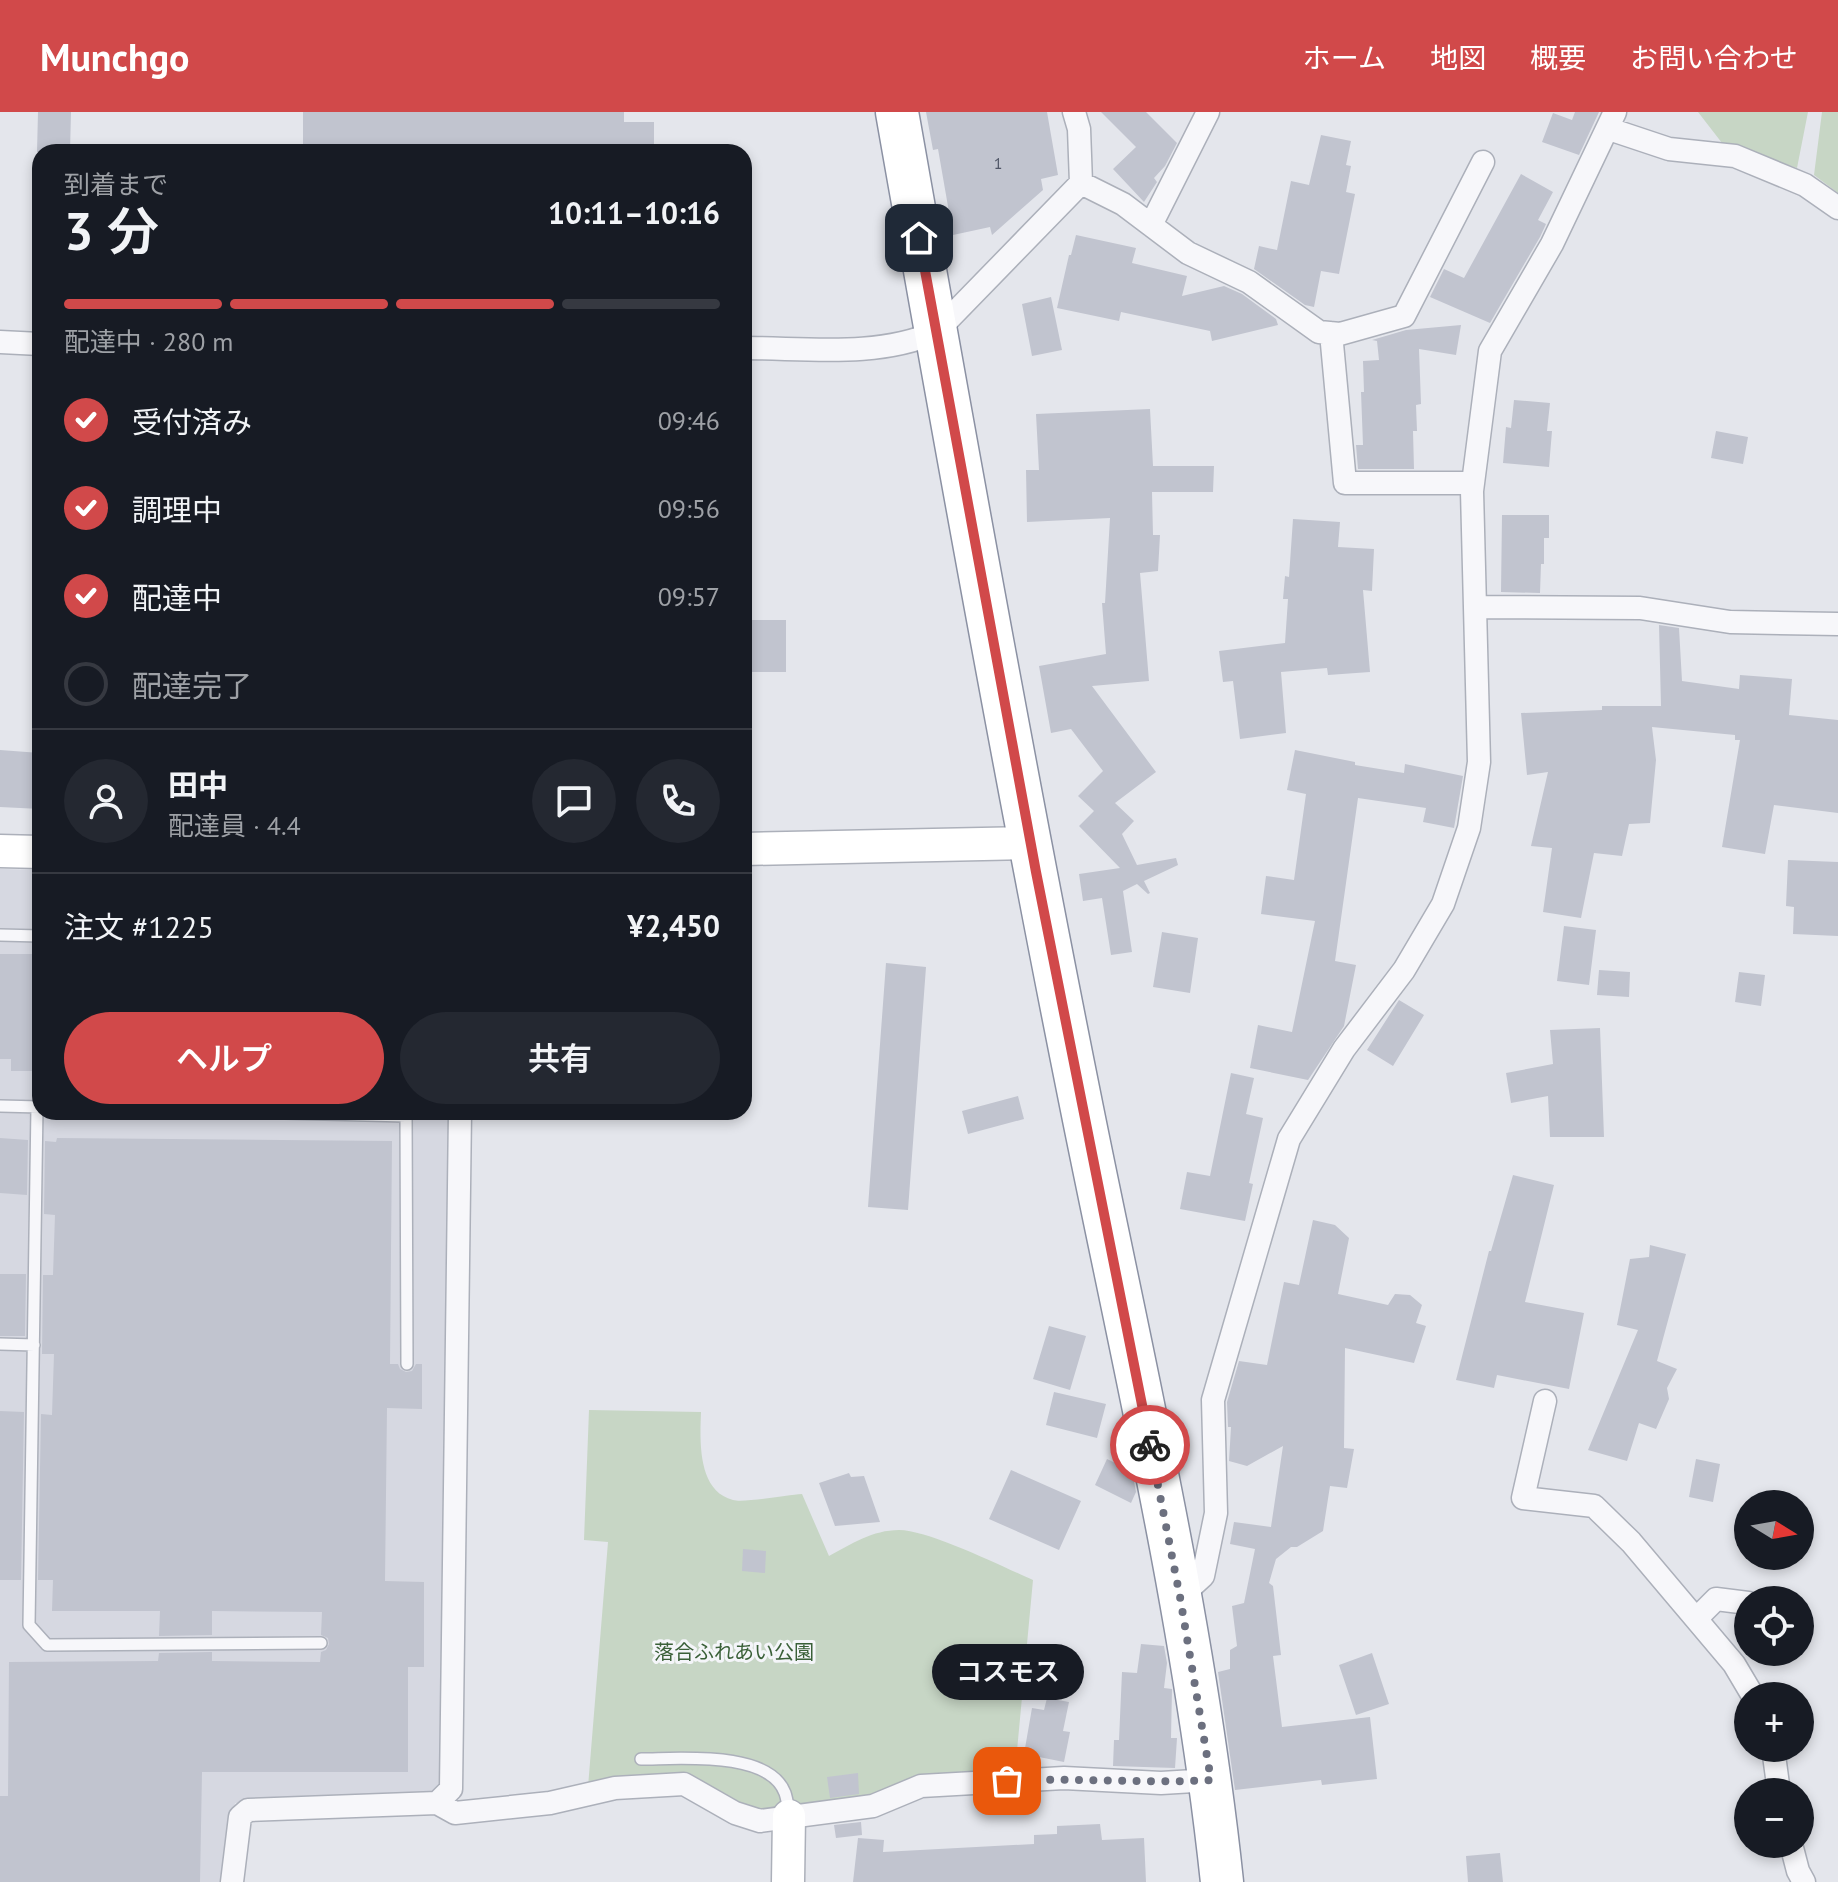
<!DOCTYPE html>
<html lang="ja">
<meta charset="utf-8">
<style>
:root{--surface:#171b24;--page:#242831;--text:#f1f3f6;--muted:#9ea1a6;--line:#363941;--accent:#d1494a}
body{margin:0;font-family:"PT Sans","Noto Sans JP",sans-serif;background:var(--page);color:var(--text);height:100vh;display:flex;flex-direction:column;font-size:30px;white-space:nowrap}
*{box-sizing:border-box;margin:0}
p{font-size:26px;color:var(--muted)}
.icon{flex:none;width:44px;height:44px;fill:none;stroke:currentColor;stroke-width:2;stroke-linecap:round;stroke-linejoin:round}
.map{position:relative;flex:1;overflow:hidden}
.panel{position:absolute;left:32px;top:32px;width:720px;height:976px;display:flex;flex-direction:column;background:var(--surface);border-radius:24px;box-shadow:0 4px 12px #0003}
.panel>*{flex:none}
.needle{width:52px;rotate:101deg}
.controls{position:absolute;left:1734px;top:1378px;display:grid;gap:16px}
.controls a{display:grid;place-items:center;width:80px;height:80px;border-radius:50%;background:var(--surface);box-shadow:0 4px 12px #0003;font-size:40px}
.pin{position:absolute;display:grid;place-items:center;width:68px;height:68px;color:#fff;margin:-34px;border-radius:16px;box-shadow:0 4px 12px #0006}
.courier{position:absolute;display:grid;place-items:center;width:80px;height:80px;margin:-40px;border:6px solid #d1494a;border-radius:50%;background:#fff;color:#222;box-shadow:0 2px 10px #0007}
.bubble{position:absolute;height:56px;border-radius:28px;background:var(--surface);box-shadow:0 4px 12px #0003;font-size:26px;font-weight:600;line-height:56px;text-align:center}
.summary em{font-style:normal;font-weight:600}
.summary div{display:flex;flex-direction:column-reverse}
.summary{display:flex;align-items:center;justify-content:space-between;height:136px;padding:0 32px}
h1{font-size:52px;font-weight:600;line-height:60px}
.bar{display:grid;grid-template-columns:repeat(4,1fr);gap:12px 8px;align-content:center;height:96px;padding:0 32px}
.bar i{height:10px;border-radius:6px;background:var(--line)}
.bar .current{background:var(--accent)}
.bar p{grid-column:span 4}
.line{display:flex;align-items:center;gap:20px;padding:0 32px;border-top:2px solid var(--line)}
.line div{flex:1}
.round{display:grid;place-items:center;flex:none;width:84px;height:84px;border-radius:42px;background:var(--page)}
ol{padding:0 32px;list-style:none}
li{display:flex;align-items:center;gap:24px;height:88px}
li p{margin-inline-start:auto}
li .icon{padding:8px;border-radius:50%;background:var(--accent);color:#fff;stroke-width:4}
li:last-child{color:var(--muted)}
li i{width:44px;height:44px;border:4px solid var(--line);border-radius:50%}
.primary-button{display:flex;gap:16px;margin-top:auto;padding:16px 32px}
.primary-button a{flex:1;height:92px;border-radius:48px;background:var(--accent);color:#fff;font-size:32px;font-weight:600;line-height:92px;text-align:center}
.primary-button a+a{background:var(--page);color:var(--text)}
header{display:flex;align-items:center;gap:48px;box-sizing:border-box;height:112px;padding:0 40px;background:var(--accent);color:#fff}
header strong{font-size:38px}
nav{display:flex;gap:44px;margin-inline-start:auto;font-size:28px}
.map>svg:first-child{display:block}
</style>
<header>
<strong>Munchgo</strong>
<nav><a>ホーム</a><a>地図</a><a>概要</a><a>お問い合わせ</a></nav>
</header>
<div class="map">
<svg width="1838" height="1770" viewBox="0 0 1838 1770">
<rect width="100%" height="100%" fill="#e4e6ec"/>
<!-- built -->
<path fill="#d6d8e1" d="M 0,757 L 40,758 L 40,1000 L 452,1000 L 446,1661 L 435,1680 L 235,1691 L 222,1770 L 0,1770 Z"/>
<!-- green -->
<path fill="#c7d6c5" d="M 1698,0 L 1808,0 L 1797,56 L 1722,31 Z
M 1822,0 L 1838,0 L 1838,81 L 1814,63 Z
M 589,1298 L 701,1300 C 700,1328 697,1379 733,1388 C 744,1391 787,1383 802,1382 L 829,1444 C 851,1432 873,1418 899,1418 C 929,1418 1003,1455 1033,1468 L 1015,1660 L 767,1700 L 740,1695 L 691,1668 L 588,1675 L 608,1430 L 584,1428 Z"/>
<!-- building -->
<path fill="#c1c4cf" d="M 38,0 L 71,0 L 70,40 L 37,40 Z
M 303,0 L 624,0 L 624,10 L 654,10 L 654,40 L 303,40 Z
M 926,0 L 1047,0 L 1058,63 L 1041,67 L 1043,78 L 992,123 L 990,115 L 953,123 L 938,37 L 933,38 Z
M 1101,0 L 1146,0 L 1177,31 L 1165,54 L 1154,66 L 1157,70 L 1144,90 L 1113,57 L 1136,35 Z
M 1575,0 L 1599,0 L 1579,43 L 1542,30 L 1553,1 L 1572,8 Z
M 1321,23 L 1351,29 L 1346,53 L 1351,54 L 1346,80 L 1355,82 L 1339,162 L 1321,159 L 1314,195 L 1305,193 L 1254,157 L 1259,134 L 1277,138 L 1291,69 L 1309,73 Z
M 1521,62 L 1553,80 L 1538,108 L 1546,112 L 1540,125 L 1490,211 L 1430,185 L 1444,157 L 1464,166 Z
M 1076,123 L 1136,136 L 1132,151 L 1187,164 L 1182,184 L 1224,174 L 1242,182 L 1276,207 L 1278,213 L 1212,229 L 1210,219 L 1121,200 L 1119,209 L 1057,196 L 1069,143 L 1071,143 Z
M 1051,185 L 1062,238 L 1032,244 L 1022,192 Z
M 1461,213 L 1456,243 L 1419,237 L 1421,292 L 1416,293 L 1417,319 L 1413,319 L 1414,357 L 1358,357 L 1356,333 L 1363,333 L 1361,280 L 1364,280 L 1363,249 L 1379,248 L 1377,229 L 1372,228 L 1406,218 Z
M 1514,288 L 1550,291 L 1547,319 L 1552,319 L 1549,355 L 1503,351 L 1506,315 L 1511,316 Z
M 1150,297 L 1153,354 L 1214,354 L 1213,380 L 1152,380 L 1153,423 L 1160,423 L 1158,459 L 1140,461 L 1149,569 L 1092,574 L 1156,660 L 1115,691 L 1134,709 L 1122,722 L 1137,753 L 1176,746 L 1178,753 L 1144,769 L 1150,781 L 1148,782 L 1137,772 L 1123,779 L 1132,840 L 1111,843 L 1102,786 L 1083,789 L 1079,762 L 1120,756 L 1079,714 L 1094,699 L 1078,684 L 1103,659 L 1071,617 L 1051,621 L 1039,554 L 1106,542 L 1102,491 L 1105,491 L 1110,406 L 1027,410 L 1026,358 L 1039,358 L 1036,302 Z
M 1716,319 L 1748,325 L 1743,352 L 1711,346 Z
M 1502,403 L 1549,403 L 1549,426 L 1544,426 L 1544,452 L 1541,452 L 1540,481 L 1501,480 Z
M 1293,407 L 1340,410 L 1338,435 L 1374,437 L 1372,479 L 1363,478 L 1370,560 L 1328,563 L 1327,556 L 1281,560 L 1286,621 L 1240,627 L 1233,569 L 1223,570 L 1219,539 L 1285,531 L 1288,487 L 1283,487 L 1285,464 L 1289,465 Z
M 744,508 L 786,508 L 786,560 L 745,560 Z
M 1659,513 L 1679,516 L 1682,569 L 1739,577 L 1740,563 L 1792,567 L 1789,603 L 1838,608 L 1838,701 L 1774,693 L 1765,742 L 1722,735 L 1740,628 L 1735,628 L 1735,623 L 1652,615 L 1656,648 L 1650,711 L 1629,712 L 1622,744 L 1594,741 L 1581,806 L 1543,800 L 1552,736 L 1531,734 L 1548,660 L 1527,663 L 1521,601 L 1602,598 L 1602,594 L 1661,594 Z
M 0,638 L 40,641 L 40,697 L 0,695 Z
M 1295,638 L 1355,650 L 1355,653 L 1404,661 L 1405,652 L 1463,664 L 1454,716 L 1423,710 L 1426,696 L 1358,686 L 1335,849 L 1356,853 L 1344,914 L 1308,968 L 1250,956 L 1258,913 L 1292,920 L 1315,809 L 1261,802 L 1266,764 L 1294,768 L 1306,682 L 1287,678 Z
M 1788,748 L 1838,750 L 1838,824 L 1793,822 L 1794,795 L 1786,794 Z
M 1564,814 L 1596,818 L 1589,873 L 1557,869 Z
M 1162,820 L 1198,826 L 1190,881 L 1153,875 Z
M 0,842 L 40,842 L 40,959 L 11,959 L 11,947 L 0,947 Z
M 886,851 L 926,855 L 908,1098 L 868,1095 Z
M 1599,858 L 1630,860 L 1629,885 L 1597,883 Z
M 1739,860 L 1765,863 L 1761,894 L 1735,890 Z
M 1399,888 L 1424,903 L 1393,954 L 1367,938 Z
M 1600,916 L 1604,1025 L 1550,1025 L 1548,984 L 1511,991 L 1506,961 L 1553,952 L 1550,918 Z
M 1231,961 L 1254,966 L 1246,1002 L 1263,1006 L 1249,1071 L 1253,1072 L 1245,1109 L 1180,1097 L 1187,1060 L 1210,1064 Z
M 1018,984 L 1024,1007 L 968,1022 L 962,999 Z
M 0,1026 L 28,1028 L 27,1083 L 0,1081 Z
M 57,1026 L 392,1029 L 390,1252 L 398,1252 L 400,1257 L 406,1260 L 412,1259 L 416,1252 L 422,1252 L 422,1297 L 387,1296 L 385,1469 L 424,1470 L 424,1555 L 408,1555 L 408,1660 L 202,1660 L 200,1770 L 0,1770 L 0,1684 L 8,1684 L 9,1550 L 158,1549 L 159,1541 L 212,1540 L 212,1549 L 320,1550 L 321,1540 L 326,1538 L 329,1532 L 328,1526 L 321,1523 L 322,1500 L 212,1499 L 212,1523 L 159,1524 L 160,1499 L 52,1499 L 53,1468 L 38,1468 L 41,1302 L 52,1303 L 54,1242 L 42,1242 L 43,1163 L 53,1163 L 55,1103 L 44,1102 L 45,1029 L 56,1030 Z
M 1513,1063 L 1554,1073 L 1525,1190 L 1584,1201 L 1569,1277 L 1497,1263 L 1494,1276 L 1456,1268 L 1489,1139 L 1491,1139 Z
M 1313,1108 L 1335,1113 L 1349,1126 L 1338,1182 L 1388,1193 L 1395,1182 L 1410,1183 L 1422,1193 L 1416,1211 L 1426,1214 L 1414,1251 L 1345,1236 L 1344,1336 L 1354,1337 L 1347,1376 L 1330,1374 L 1323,1419 L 1297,1435 L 1291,1435 L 1276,1447 L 1269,1471 L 1273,1474 L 1281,1543 L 1273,1544 L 1282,1615 L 1370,1605 L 1377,1667 L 1322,1673 L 1321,1668 L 1235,1678 L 1218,1560 L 1230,1557 L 1230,1538 L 1237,1534 L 1232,1494 L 1244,1491 L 1255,1437 L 1230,1432 L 1234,1410 L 1271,1415 L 1283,1334 L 1247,1354 L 1229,1349 L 1231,1315 L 1228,1315 L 1227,1290 L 1239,1249 L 1267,1253 L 1284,1170 L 1299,1173 Z
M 1650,1133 L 1686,1142 L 1657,1249 L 1677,1257 L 1667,1276 L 1669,1287 L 1656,1317 L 1639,1311 L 1627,1349 L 1588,1338 L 1638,1218 L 1617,1213 L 1630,1147 L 1649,1145 Z
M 0,1162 L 26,1162 L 25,1224 L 0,1224 Z
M 1049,1214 L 1086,1224 L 1070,1278 L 1033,1267 Z
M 1054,1280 L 1106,1292 L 1097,1326 L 1046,1313 Z
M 0,1299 L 24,1300 L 21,1468 L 0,1468 Z
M 1107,1347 L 1132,1359 L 1136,1380 L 1131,1391 L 1095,1373 Z
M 1696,1347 L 1720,1352 L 1713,1390 L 1689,1385 Z
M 1011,1358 L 1081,1389 L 1059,1438 L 989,1407 Z
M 849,1361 L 851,1365 L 864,1364 L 880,1410 L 835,1414 L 819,1371 Z
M 743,1437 L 766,1439 L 765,1461 L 742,1459 Z
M 1141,1532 L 1164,1534 L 1167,1551 L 1164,1576 L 1172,1577 L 1171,1626 L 1177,1626 L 1175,1656 L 1113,1654 L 1114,1628 L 1119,1628 L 1122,1560 L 1137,1561 Z
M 1372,1541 L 1389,1592 L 1356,1603 L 1339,1553 Z
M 1047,1586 L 1069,1590 L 1063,1619 L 1070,1620 L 1064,1650 L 1024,1642 L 1032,1596 L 1044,1598 Z
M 858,1661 L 859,1682 L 830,1686 L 827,1665 Z
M 861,1710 L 862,1723 L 836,1726 L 834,1713 Z
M 1100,1712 L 1102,1728 L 1144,1726 L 1146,1770 L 853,1770 L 858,1726 L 884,1728 L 883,1740 L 1034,1732 L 1034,1723 L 1057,1722 L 1057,1714 Z
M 1500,1741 L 1503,1770 L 1468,1770 L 1466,1744 Z"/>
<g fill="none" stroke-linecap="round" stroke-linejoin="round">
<defs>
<path id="lane" d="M 0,823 L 40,824
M 0,994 L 40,995
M 37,995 L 29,1513 L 47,1533 L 321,1531
M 239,1000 L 406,1004
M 406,1000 L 407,1252
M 0,1232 L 34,1233
M 641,1647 C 678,1647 769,1638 785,1681 C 787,1687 788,1694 789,1700"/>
<path id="street" d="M 1074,0 L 1079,17 L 1081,71
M 1609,17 L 1669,37 L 1735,44 L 1805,73 L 1838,96
M 1151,113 L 1208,0
M 1331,221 L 1345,371 L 1473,371
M 0,230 L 40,232
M 744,236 C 807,236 877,246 936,220 L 1081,71 L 1123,92 L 1188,141 L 1249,170 L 1319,220 L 1340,222 L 1404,204 L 1483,50
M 1477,495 L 1640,496 L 1730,510 L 1838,512
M 1545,1289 L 1523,1386 L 1594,1394 L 1631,1430 L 1734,1552 L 1753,1584
M 1180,1485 L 1203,1464 L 1216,1401 L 1213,1288 L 1289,1027 L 1344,937 L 1404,858 L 1443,792 L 1469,716 L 1479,650 L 1472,379 L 1490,239 L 1552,132 L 1615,0
M 1696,1507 L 1716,1487 L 1748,1491
M 1773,1636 L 1779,1680
M 437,1691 L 451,1677 L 460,1000
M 1791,1732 L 1798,1759 L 1804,1770
M 232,1770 L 240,1705 L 248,1698 L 437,1691 L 455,1701 L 550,1691 L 615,1676 L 684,1672 L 735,1701 L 760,1709 L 873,1694 L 921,1674 L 1064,1666 L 1161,1671 L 1211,1668"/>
<path id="secondary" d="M 744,737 L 1031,731
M 0,739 L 40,740
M 788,1770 L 789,1704"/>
<path id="highway" d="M 897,0 C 955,330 1014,659 1080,987 C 1132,1247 1194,1506 1222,1770"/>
</defs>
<!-- lane casing -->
<use href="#lane" stroke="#acb0ba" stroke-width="14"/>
<!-- street casing -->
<use href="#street" stroke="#acb0ba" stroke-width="25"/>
<!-- secondary casing -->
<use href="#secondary" stroke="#acb0ba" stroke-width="35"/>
<!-- highway casing -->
<use href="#highway" stroke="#8b91a3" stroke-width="45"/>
<!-- lane -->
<use href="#lane" stroke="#f7f7fa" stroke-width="11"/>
<!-- street -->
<use href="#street" stroke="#f7f7fa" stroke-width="22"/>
<!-- secondary -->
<use href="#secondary" stroke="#fff" stroke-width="32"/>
<!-- highway -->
<use href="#highway" stroke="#fff" stroke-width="42"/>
</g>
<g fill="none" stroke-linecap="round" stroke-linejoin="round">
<!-- done -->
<path stroke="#6c707f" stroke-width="8" stroke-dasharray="0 14.4" d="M 1007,1669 C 1075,1665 1143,1672 1211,1668 L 1180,1485 L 1150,1333"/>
<!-- route -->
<path stroke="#d1494a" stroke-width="10" d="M 919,126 L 1036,760 L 1150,1333"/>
</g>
<g text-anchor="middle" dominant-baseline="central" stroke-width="6" stroke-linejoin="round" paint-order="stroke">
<!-- number labels -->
<g font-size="16" fill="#505667">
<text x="998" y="51">1</text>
</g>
<!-- park labels -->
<g font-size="20" fill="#3a6038" stroke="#f4f5f9">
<text x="734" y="1540">落合ふれあい公園</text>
</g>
</g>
</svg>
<div class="controls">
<a><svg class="needle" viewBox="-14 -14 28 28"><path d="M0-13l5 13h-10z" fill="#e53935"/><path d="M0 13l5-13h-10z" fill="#9ea1a6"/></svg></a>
<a><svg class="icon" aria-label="locate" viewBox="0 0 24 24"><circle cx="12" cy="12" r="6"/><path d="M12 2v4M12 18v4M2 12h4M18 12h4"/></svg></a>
<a>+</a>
<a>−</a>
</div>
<div class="pin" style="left:1007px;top:1669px;background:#ea580c"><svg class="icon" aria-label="bag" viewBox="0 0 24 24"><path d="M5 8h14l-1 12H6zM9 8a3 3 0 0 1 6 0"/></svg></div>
<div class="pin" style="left:919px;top:126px;background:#1f2937"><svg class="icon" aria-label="home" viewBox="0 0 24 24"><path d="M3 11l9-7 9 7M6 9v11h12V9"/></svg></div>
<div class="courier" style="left:1150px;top:1333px"><svg class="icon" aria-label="bike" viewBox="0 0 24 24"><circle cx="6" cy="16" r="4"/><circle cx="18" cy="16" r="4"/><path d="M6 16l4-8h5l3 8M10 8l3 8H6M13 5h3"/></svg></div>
<div class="bubble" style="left:932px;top:1532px;width:152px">コスモス</div>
<section class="panel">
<div class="summary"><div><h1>3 分</h1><p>到着まで</p></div><em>10:11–10:16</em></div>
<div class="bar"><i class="current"></i><i class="current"></i><i class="current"></i><i></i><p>配達中 · 280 m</p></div>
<ol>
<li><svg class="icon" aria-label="check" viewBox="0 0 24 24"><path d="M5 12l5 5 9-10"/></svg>受付済み<p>09:46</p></li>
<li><svg class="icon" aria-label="check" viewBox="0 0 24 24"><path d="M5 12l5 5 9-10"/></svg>調理中<p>09:56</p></li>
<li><svg class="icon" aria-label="check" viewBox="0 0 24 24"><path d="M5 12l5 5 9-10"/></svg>配達中<p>09:57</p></li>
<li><i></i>配達完了</li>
</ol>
<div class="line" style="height:144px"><a class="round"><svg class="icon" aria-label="person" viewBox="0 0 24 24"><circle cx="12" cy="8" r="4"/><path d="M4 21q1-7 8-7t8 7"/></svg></a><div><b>田中</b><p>配達員 · 4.4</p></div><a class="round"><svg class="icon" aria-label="chat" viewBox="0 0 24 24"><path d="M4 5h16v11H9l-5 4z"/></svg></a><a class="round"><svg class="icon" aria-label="phone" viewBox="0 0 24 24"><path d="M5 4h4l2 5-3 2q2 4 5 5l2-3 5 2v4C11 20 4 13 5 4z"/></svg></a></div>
<div class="line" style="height:104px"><div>注文 #1225</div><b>¥2,450</b></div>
<div class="primary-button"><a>ヘルプ</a><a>共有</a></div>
</section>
</div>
